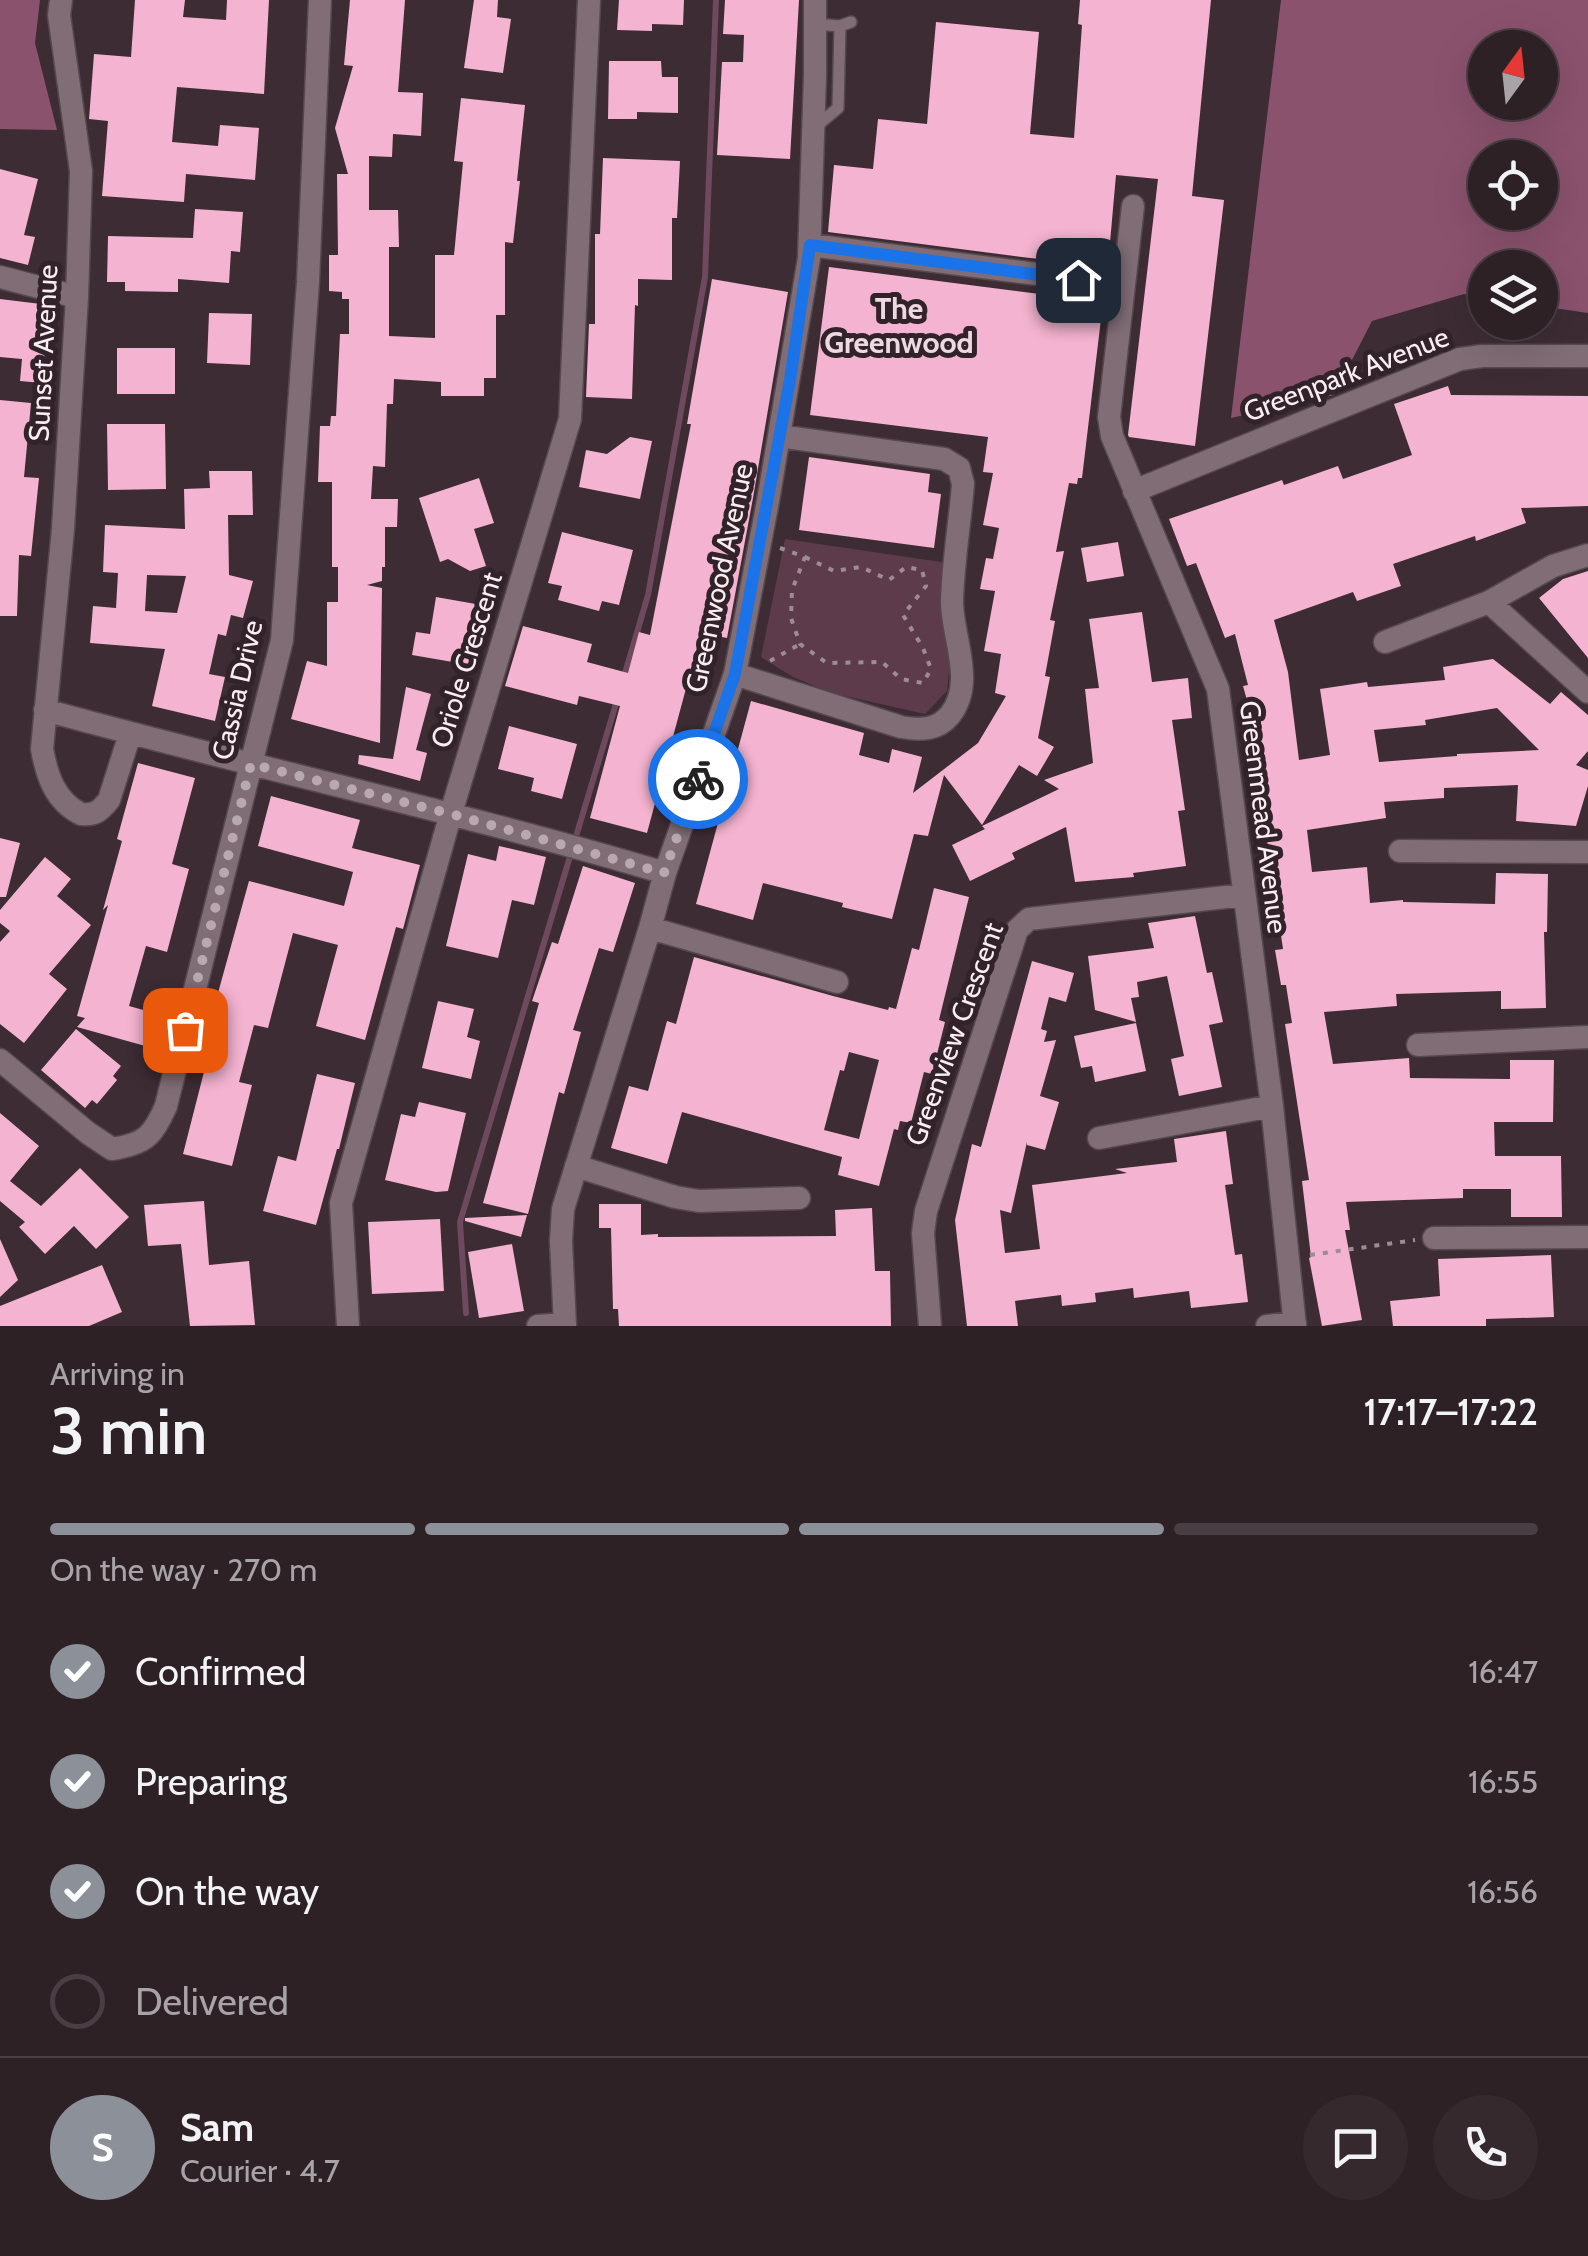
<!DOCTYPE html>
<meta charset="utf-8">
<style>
:root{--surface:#2e2126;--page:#36292e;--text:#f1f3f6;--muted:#a7a3a7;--line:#493e43;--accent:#8c9099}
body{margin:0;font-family:Cabin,sans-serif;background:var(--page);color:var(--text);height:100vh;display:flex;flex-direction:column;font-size:38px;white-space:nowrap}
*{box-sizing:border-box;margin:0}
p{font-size:32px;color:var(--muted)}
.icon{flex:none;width:55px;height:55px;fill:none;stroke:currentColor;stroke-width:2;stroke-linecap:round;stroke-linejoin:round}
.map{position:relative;height:1326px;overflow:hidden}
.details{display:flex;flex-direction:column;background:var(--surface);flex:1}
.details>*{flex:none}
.needle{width:65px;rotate:15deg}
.tools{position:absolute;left:1468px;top:30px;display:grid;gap:20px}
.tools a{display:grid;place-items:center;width:90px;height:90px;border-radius:50%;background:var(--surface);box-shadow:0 10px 40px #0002,0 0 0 2px var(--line);font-size:50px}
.pin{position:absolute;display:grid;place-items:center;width:85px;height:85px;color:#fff;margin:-42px;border-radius:20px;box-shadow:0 5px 15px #0006}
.courier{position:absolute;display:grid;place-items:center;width:100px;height:100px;margin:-50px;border:8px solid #1a73e8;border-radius:50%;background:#fff;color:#222;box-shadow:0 2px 12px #0007}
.headline em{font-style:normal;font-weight:600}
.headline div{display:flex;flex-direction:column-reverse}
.headline{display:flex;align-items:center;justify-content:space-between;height:170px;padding:0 50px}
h1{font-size:65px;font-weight:600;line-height:75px}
.bar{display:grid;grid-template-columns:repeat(4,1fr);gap:15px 10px;align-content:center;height:120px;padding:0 50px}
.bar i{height:12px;border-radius:8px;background:var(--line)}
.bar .selected{background:var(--accent)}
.bar p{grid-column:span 4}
.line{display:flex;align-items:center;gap:25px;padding:0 50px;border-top:2px solid var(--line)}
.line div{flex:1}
.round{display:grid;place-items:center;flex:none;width:105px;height:105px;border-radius:52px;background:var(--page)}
ol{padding:0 50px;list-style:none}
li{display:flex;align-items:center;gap:30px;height:110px}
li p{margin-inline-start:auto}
li .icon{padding:10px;border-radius:50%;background:var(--accent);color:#fff;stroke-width:4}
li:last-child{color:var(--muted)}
li i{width:55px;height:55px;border:5px solid var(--line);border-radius:50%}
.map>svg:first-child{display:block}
</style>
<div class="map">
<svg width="1588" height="1326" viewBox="0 0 1588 1326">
<rect width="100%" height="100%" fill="#3d2c33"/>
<!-- green -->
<path fill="#5e3b4b" d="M 785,539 L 948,563 L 950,659 L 947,691 L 925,714 L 832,693 L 793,677 L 761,657 Z"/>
<!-- forest -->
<path fill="#8b526d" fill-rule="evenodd" d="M 0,0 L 40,0 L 35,43 L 57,130 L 0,129 Z
M 1281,0 L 1588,0 L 1588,313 L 1540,306 L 1540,268 L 1485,268 L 1485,297 L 1464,294 L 1372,321 L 1334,395 L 1231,418 ZM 1485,48 L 1540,48 L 1540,102 L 1485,102 ZM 1485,158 L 1540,158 L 1540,212 L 1485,212 Z"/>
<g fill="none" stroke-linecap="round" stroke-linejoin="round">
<!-- stream -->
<path stroke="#6f495e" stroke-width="6" d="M 623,680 L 648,595 L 705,277 L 716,0
M 466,1313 L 460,1222 L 618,697"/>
</g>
<!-- building -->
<path fill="#f4b3d0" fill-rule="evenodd" d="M 135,0 L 185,0 L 183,17 L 226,20 L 227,0 L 269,0 L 264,94 L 177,87 L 172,142 L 218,146 L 220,125 L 259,128 L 255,180 L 186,174 L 184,202 L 102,196 L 108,121 L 89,119 L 94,54 L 131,57 Z
M 350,0 L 405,0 L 398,92 L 423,93 L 421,136 L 393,134 L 392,157 L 369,156 L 369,210 L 398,210 L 399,247 L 389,247 L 389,336 L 435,338 L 435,255 L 454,255 L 463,162 L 454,161 L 461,98 L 525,105 L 517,181 L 520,181 L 513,243 L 505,242 L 505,315 L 496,315 L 496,378 L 484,378 L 484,396 L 441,396 L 441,382 L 394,379 L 393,404 L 387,404 L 385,467 L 373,466 L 371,499 L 398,499 L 397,527 L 385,527 L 385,567 L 382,567 L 382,581 L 367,585 L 382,588 L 380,743 L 291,719 L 307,661 L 327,666 L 327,602 L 338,602 L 338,567 L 332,567 L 332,482 L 318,482 L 320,426 L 330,426 L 331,416 L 336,416 L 340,334 L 349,334 L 349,299 L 342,299 L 342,292 L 329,291 L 329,255 L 338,255 L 337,174 L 348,174 L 335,128 L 353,66 L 344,65 Z
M 474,0 L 498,0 L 497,17 L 511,19 L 503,73 L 464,68 Z
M 619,0 L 684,0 L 683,25 L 652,24 L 652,31 L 617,30 Z
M 725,0 L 799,0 L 790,159 L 717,155 L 722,62 L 743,62 L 744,35 L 723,34 Z
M 1080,0 L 1211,0 L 1192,196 L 1224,200 L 1195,446 L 1129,437 L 1128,435 L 1158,179 L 1116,175 L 1108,265 L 1030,258 L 828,232 L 834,165 L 873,169 L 878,119 L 927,124 L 936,22 L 1039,32 L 1030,134 L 1074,138 L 1082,25 L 1078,24 Z
M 609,61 L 661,61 L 662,77 L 678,77 L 678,113 L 637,112 L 637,119 L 608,119 Z
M 603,158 L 680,161 L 677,218 L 672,218 L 672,280 L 638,279 L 638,306 L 635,305 L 632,399 L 586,397 L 589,324 L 595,324 L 595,234 L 600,234 Z
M 0,169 L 38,179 L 24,235 L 35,237 L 28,265 L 0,258 Z
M 195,209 L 243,212 L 240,252 L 231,251 L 229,283 L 178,279 L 178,292 L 125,291 L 125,282 L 107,282 L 108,236 L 193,238 Z
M 829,267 L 1103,302 L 1082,478 L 1078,478 L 1077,484 L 1069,483 L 1056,552 L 1064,551 L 1050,620 L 1055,621 L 1045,676 L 1050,677 L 1038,738 L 1054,747 L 1037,776 L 1019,765 L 982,825 L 944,775 L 928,836 L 914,834 L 892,919 L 842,907 L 843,903 L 763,883 L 753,920 L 696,904 L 751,701 L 864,733 L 859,755 L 889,763 L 892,749 L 922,757 L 913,793 L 978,743 L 1006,696 L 995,693 L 1001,654 L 984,651 L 995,591 L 980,589 L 986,558 L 993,559 L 999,528 L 983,525 L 993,473 L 983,472 L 988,437 L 810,415 Z
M 712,279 L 788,292 L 753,498 L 727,638 L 701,633 L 647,833 L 590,818 L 620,706 L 579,696 L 577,705 L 505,686 L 523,626 L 592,644 L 587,662 L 628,673 L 639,632 L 650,635 L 691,424 L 687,424 Z
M 0,299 L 49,305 L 42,383 L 20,381 L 22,359 L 0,357 Z
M 209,313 L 252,314 L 250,365 L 207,363 Z
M 117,348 L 175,348 L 175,394 L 117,394 Z
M 1448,386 L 1451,395 L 1588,396 L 1588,506 L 1521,508 L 1526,523 L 1476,541 L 1475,536 L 1393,564 L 1401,586 L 1357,601 L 1353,592 L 1274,620 L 1288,672 L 1299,760 L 1330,755 L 1320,689 L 1367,682 L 1368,687 L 1445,680 L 1443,667 L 1493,659 L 1550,704 L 1561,692 L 1588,715 L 1588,751 L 1576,765 L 1588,770 L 1588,786 L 1576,826 L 1516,821 L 1518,785 L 1444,788 L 1444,798 L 1384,802 L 1386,818 L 1307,830 L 1312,872 L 1367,867 L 1370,903 L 1403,900 L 1403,902 L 1495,904 L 1496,873 L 1548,874 L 1547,932 L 1544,932 L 1546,1008 L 1501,1009 L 1501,991 L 1396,994 L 1397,1006 L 1324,1012 L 1333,1064 L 1409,1058 L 1410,1078 L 1510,1079 L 1510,1060 L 1554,1060 L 1553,1122 L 1494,1122 L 1495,1156 L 1561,1156 L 1562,1217 L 1511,1217 L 1511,1189 L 1463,1189 L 1463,1198 L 1346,1202 L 1350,1230 L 1345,1230 L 1362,1320 L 1322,1326 L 1309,1258 L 1311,1257 L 1302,1181 L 1309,1180 L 1285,1024 L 1292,1023 L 1286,985 L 1281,985 L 1275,950 L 1283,949 L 1262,807 L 1252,730 L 1255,729 L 1243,686 L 1248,685 L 1235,634 L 1225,638 L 1196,563 L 1187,566 L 1169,519 L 1282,480 L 1284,485 L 1338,466 L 1343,479 L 1412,455 L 1394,404 ZM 1497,708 L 1539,750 L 1457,754 L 1457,756 L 1379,762 L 1374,730 L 1426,725 L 1425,720 Z
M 0,400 L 31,403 L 24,477 L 39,478 L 31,556 L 19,555 L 17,616 L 0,616 Z
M 107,424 L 165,424 L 166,489 L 108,490 Z
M 630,437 L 652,441 L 640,499 L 579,487 L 586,450 L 607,454 Z
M 809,457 L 930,474 L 928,492 L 941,494 L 934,548 L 799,530 Z
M 209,471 L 252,471 L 253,515 L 228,515 L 229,575 L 253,581 L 243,618 L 231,615 L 226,636 L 218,634 L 209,674 L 225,677 L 215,721 L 152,706 L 165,649 L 90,643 L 93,606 L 116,608 L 118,573 L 103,572 L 105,525 L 185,529 L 184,489 L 210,488 ZM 147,575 L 186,576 L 177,613 L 145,611 Z
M 479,478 L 494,523 L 474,529 L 486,566 L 470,571 L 448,559 L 440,562 L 419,498 Z
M 562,532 L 633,550 L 619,605 L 602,601 L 599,611 L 558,600 L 562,586 L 548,583 Z
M 1118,542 L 1124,576 L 1087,582 L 1081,548 Z
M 1588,571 L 1588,658 L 1539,598 L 1563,579 Z
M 436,597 L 487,606 L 476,666 L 412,655 L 416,632 L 430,634 Z
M 1142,612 L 1152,682 L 1188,678 L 1192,718 L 1172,720 L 1185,810 L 1178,811 L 1186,866 L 1133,873 L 1134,877 L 1075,882 L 1066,827 L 1012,853 L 1015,859 L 970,881 L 952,845 L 985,829 L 982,826 L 1059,789 L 1044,780 L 1093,763 L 1085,689 L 1099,688 L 1089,619 Z
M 406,687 L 431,694 L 416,750 L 427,753 L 420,781 L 358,764 L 359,755 L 393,759 Z
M 509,726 L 577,744 L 562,799 L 531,791 L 534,778 L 498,769 Z
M 138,763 L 195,778 L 172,864 L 189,869 L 167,952 L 146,946 L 129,1006 L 165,1016 L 156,1049 L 77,1027 L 85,1018 L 77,1016 L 108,905 L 103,910 L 122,841 L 117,839 Z
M 271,796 L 360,820 L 352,848 L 420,865 L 403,929 L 396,927 L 365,1040 L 316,1026 L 338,945 L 293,933 L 268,1028 L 254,1025 L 239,1082 L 252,1085 L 232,1166 L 183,1154 L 207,1060 L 200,1058 L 249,881 L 344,906 L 353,872 L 258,846 Z
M 0,838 L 20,843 L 6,897 L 0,897 Z
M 499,846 L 546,857 L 534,905 L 512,900 L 498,958 L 446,946 L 468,854 L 496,861 Z
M 45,857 L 71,879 L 57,896 L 91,925 L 49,974 L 67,989 L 24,1043 L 0,1024 L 0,942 L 10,931 L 0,923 L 0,910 Z
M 583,866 L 635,883 L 613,952 L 599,948 L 573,1030 L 581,1032 L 564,1094 L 559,1092 L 528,1214 L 483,1203 L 539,1003 L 532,1001 L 552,942 L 558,944 Z
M 934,888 L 969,897 L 939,1020 L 945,1022 L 932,1074 L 924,1072 L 911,1123 L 900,1121 L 898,1130 L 894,1129 L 879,1186 L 838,1175 L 842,1157 L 682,1112 L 667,1164 L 611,1148 L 629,1086 L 648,1091 L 667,1021 L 676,1024 L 694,957 L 833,996 L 888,1010 L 889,1007 L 896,1009 L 912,948 L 919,950 ZM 849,1052 L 879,1060 L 859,1139 L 824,1130 L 840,1070 L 844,1071 Z
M 1195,916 L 1207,973 L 1212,972 L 1223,1022 L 1209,1025 L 1222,1087 L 1179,1096 L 1171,1059 L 1184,1056 L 1167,976 L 1137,982 L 1139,997 L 1131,998 L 1136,1022 L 1095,1010 L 1088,956 L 1154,948 L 1148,923 Z
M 1032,961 L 1074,973 L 1066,1002 L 1049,997 L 1041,1029 L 1047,1031 L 1044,1042 L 1056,1040 L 1040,1096 L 1059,1102 L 1045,1150 L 1027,1145 L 1027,1142 L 1011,1213 L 1000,1210 L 1005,1253 L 1040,1249 L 1032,1185 L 1127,1173 L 1115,1169 L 1177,1162 L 1174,1139 L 1226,1131 L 1233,1184 L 1225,1185 L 1235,1255 L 1242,1254 L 1248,1302 L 1191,1308 L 1189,1291 L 1134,1298 L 1133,1288 L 1095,1293 L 1096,1302 L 1062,1306 L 1061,1295 L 1015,1301 L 1018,1326 L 967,1326 L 955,1220 L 972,1144 L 981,1147 Z
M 438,1001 L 474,1009 L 467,1037 L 480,1041 L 471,1079 L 422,1068 Z
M 1136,1023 L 1146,1071 L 1095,1082 L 1092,1066 L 1081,1068 L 1074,1036 Z
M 76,1029 L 121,1066 L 113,1076 L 117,1080 L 97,1104 L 92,1100 L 85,1108 L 41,1070 Z
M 317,1074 L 355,1083 L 339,1149 L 337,1149 L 316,1225 L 263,1211 L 278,1156 L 296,1161 Z
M 419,1102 L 466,1113 L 448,1191 L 436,1192 L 385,1180 L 401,1114 L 415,1117 Z
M 0,1113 L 39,1146 L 10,1181 L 41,1206 L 80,1168 L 129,1217 L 96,1249 L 74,1226 L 45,1254 L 19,1227 L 25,1222 L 0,1201 Z
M 204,1201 L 209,1265 L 249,1261 L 255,1325 L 190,1326 L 181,1244 L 148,1246 L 144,1205 Z
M 599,1204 L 641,1204 L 641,1235 L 658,1234 L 658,1237 L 836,1236 L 835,1210 L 872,1208 L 875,1271 L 890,1271 L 891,1326 L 619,1326 L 618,1309 L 613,1309 L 611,1228 L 599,1228 Z
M 527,1215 L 521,1237 L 465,1221 L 465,1218 Z
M 440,1219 L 444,1291 L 372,1294 L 368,1222 Z
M 0,1239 L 18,1280 L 0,1297 Z
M 512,1244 L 524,1311 L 479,1318 L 468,1252 Z
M 1551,1255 L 1554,1317 L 1486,1319 L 1486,1326 L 1393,1326 L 1390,1301 L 1440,1296 L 1438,1259 Z
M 102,1265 L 122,1312 L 89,1326 L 0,1326 L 0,1306 Z"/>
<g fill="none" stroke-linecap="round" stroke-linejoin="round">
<defs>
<path id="service" d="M 815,24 L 840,26 L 851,22
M 814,128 L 838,108 L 840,26"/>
<path id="minor" d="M 61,0 L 59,15 L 81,171 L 77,297 L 63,529 L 42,749 C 47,776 55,801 81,814 C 95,816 101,810 109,800 L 130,734
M 1133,206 L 1109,417 L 1112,436 L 1218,689 L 1272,1106 L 1295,1326
M 810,245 L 1123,285
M 0,277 L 77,297
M 1134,491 L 1460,359 L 1482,356 L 1588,356
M 1489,602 L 1588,692
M 1385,642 L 1489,602 L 1553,566 L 1588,555
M 735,674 L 901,727 C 920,730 937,731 950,715 C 976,682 952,638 952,601 C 953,562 960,523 963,484 L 959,468 L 944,459 L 779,436
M 45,710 C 251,767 460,812 665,873
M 1400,851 L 1588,852
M 650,928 L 837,982
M 1418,1045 L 1588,1037
M 0,1060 L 88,1133 L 112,1149 C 145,1144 153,1136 166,1106 L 282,640 L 308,282 L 320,0
M 1099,1138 L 1272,1106
M 576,1166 L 675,1197 L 699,1201 L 799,1198
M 1434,1238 L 1588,1237
M 348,1326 L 341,1203 L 451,813 L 570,419 L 589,0
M 538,1326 L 565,1324
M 565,1326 L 561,1241 L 563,1209 L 650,928 L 665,873 L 735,674 L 768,501 L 809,258 L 815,75 L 815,0
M 930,1326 L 923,1233 L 926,1211 L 1017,930 L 1029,919 L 1244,895
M 1267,1326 L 1295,1323"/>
</defs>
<!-- service casing -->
<use href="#service" stroke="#56484f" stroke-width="14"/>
<!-- minor casing -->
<use href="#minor" stroke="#56484f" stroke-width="25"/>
<!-- path -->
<path stroke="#9c8d93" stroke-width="4" stroke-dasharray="5 8" stroke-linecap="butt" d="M 780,548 L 805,557 L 792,590 L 791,618 L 800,644 L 827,663 L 882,662 L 901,679 L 923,683 L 931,669 L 923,648 L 903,615 L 926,586 L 922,570 L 906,567 L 889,580 L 861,567 L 834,571 L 805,557
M 770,661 L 800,644
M 1310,1255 L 1415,1240"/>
<!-- service -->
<use href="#service" stroke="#806d75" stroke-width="11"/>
<!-- minor -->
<use href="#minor" stroke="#806d75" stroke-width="22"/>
</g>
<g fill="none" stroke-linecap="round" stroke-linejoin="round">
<!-- done -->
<path stroke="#b7a9af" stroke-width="10" stroke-dasharray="0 18" d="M 185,1030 L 251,764 L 451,814 L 664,873 L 698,779"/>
<!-- route -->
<path stroke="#1a73e8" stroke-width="12" d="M 698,779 L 735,674 L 790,380 L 810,245 L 1078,280"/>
</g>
<g text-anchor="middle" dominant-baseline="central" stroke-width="10" stroke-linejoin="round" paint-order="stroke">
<!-- street labels -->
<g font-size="28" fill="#f9edf2" stroke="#322229">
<text transform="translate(43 353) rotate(-87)">Sunset Avenue</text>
<text transform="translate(1346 374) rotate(-21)">Greenpark Avenue</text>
<text transform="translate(719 578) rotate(-78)">Greenwood Avenue</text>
<text transform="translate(466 660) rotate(-73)">Oriole Crescent</text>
<text transform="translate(237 690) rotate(-77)">Cassia Drive</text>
<text transform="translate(1264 817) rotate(83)">Greenmead Avenue</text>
<text transform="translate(954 1034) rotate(-70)">Greenview Crescent</text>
</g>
<!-- neighbourhood labels -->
<g font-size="30" font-weight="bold" fill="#eed8e1" stroke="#322229">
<text x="899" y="308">The<tspan x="899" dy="34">Greenwood</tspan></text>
</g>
</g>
</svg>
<div class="tools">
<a><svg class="needle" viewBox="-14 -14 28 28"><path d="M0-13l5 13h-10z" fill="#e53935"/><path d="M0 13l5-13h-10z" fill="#a7a3a7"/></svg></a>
<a><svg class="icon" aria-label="locate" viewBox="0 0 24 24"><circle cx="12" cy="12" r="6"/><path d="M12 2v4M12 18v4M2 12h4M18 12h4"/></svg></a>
<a><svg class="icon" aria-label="layers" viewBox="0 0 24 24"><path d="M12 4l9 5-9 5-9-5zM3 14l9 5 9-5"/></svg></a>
</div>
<div class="pin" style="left:185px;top:1030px;background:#ea580c"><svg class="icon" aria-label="bag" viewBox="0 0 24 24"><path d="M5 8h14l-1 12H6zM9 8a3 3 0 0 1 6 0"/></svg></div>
<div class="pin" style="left:1078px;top:280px;background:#1f2937"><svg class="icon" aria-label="home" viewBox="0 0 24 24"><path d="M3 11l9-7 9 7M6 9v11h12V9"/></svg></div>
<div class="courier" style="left:698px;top:779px"><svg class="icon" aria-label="bike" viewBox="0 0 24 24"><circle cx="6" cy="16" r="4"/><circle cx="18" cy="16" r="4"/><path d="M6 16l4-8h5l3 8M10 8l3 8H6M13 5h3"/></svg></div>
</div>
<section class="details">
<div class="headline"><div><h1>3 min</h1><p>Arriving in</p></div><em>17:17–17:22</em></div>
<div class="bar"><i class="selected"></i><i class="selected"></i><i class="selected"></i><i></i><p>On the way · 270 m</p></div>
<ol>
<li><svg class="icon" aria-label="check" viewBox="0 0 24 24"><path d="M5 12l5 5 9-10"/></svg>Confirmed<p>16:47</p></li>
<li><svg class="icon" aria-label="check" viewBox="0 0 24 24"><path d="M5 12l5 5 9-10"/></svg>Preparing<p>16:55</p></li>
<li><svg class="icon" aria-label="check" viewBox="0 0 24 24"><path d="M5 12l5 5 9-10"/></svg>On the way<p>16:56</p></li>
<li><i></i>Delivered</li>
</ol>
<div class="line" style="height:180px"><b class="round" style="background:var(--accent);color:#fff">S</b><div><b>Sam</b><p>Courier · 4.7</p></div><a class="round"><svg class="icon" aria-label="chat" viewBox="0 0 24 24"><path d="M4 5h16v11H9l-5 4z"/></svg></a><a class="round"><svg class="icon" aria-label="phone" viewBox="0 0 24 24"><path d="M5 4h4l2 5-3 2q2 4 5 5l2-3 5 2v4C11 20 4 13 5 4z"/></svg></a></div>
</section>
